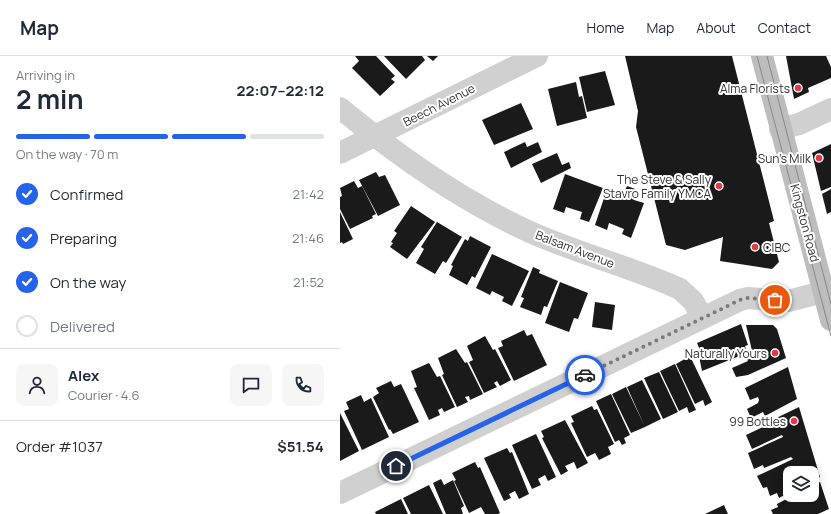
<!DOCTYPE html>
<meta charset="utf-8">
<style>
:root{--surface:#fff;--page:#f6f6f7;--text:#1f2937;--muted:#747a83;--line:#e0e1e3;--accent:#2563eb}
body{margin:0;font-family:Manrope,sans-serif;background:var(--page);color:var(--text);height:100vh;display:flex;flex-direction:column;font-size:15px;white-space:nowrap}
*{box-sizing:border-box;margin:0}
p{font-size:13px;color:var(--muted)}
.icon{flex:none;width:22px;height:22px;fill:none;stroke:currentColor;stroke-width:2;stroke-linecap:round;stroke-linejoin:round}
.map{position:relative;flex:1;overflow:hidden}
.panel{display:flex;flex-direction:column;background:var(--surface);width:340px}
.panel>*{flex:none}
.fabs{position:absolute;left:443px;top:410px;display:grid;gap:8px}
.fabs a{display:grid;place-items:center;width:36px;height:36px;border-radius:8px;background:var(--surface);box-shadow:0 2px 10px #0003;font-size:20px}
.pin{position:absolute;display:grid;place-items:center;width:34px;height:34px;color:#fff;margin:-17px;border:2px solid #fff;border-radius:50%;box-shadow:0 1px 4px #0007}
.courier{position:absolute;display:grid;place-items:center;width:40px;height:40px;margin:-20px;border:3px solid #2563eb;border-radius:50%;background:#fff;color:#222;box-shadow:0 1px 5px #0007}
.head em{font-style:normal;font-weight:700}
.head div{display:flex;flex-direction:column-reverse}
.head{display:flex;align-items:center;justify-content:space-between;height:68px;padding:0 16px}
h1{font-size:26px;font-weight:700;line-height:30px}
.bar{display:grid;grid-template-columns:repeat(4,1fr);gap:6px 4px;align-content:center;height:48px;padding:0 16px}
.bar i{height:5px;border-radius:3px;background:var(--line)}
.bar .on{background:var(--accent)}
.bar p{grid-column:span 4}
.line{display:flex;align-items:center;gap:10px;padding:0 16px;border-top:1px solid var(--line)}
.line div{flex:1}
.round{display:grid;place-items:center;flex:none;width:42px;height:42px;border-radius:8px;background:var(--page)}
ol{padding:0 16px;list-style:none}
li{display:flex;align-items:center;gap:12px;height:44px}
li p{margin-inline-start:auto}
li .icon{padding:4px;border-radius:50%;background:var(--accent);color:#fff;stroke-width:4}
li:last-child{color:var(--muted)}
li i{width:22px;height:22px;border:2px solid var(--line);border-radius:50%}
header{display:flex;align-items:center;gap:24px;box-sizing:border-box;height:56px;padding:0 20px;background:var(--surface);border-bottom:1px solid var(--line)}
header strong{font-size:19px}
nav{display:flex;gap:22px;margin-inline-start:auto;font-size:14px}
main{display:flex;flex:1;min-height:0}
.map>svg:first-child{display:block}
</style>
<header>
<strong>Map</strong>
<nav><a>Home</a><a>Map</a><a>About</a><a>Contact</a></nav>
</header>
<main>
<section class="panel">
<div class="head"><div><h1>2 min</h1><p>Arriving in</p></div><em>22:07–22:12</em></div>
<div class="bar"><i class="on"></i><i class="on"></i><i class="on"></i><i></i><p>On the way · 70 m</p></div>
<ol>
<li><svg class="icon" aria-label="check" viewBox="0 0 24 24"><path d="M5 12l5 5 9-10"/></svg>Confirmed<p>21:42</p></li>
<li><svg class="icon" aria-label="check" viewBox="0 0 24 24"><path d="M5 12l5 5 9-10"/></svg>Preparing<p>21:46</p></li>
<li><svg class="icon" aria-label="check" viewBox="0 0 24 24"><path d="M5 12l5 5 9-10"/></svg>On the way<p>21:52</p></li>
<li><i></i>Delivered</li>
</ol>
<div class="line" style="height:72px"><a class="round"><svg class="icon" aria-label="person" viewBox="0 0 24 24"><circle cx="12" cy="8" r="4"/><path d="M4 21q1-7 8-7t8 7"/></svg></a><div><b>Alex</b><p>Courier · 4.6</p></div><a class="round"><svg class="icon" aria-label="chat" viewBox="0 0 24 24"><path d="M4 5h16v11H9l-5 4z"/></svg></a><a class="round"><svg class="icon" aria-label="phone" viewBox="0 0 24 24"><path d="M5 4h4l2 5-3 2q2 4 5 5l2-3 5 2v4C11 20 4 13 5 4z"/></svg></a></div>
<div class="line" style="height:52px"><div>Order #1037</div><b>$51.54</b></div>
</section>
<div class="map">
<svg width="491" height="458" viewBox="0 0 491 458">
<rect width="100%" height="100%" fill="#fff"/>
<!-- building -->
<path fill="#1a1a1a" d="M 15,0 L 36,0 L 55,20 L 51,23 L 55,26 L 40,40 L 12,12 L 19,5 Z
M 44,0 L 82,0 L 85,4 L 66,23 Z
M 87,0 L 98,0 L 93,5 Z
M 285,0 L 392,0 L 434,165 L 429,167 L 439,206 L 432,213 L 380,205 L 383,181 L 345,194 L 326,189 L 296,71 L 298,55 Z
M 446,0 L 486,0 L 491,11 L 491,22 L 468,32 L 469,36 L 454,43 Z
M 265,15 L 275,49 L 247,56 L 239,21 Z
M 236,26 L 239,41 L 242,40 L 247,62 L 217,70 L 208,33 Z
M 181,47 L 193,73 L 154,89 L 142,64 Z
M 185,86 L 187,91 L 198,86 L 202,96 L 171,112 L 164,96 Z
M 491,88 L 491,131 L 481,135 L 472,97 Z
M 217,97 L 222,109 L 229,106 L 231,112 L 201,127 L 192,108 Z
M 36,116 L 39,121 L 45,119 L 60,149 L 38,160 L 19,124 Z
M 225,118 L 263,132 L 249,166 L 240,163 L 242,156 L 226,151 L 224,157 L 213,153 Z
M 14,125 L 18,132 L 22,130 L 36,158 L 32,160 L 33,162 L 10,173 L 0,153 L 0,141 L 2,140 L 0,132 Z
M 287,130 L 298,134 L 294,144 L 304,147 L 291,182 L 282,178 L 284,173 L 269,167 L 267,174 L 255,169 L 267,133 L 283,139 Z
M 491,133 L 491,156 L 487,158 L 482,138 Z
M 71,150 L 95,166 L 67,203 L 50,191 L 53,187 L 51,186 L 57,177 L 54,175 Z
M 0,156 L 13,183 L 3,188 L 2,186 L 0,187 Z
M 97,166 L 122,181 L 106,207 L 103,205 L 95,218 L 76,207 L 84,193 L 81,191 Z
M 130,180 L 151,191 L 135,222 L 132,220 L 127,229 L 109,219 L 113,210 L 111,209 L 125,183 L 128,185 Z
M 152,198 L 189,215 L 172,250 L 162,245 L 164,241 L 152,235 L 150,239 L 136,232 Z
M 193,211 L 200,214 L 199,217 L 218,225 L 207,251 L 204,250 L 201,259 L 180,251 L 184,242 L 181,241 Z
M 220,226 L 248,237 L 238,263 L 234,262 L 229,276 L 205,267 Z
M 255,246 L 275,249 L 272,274 L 252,271 Z
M 401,268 L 408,289 L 405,290 L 407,297 L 362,315 L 359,300 L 362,299 L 357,287 Z
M 406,269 L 433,269 L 437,273 L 446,302 L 408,319 L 396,321 L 392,312 L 408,305 L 406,302 L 413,299 Z
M 184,274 L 187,280 L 192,278 L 207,309 L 174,325 L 158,292 L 163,290 L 161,285 Z
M 145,280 L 153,294 L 155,293 L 171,324 L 160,330 L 157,325 L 154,327 L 157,331 L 144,337 L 129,306 L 133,304 L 127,290 Z
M 116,293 L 125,307 L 127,306 L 143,338 L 130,344 L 129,340 L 125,341 L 128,346 L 117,351 L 102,319 L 104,318 L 98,302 Z
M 350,300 L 372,346 L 365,350 L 363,344 L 355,348 L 336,308 Z
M 89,307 L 97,321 L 100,320 L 115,351 L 104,356 L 102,352 L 98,354 L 100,359 L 89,364 L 74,332 L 77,331 L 71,315 Z
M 335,308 L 356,354 L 349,357 L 347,351 L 339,355 L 320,315 Z
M 448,311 L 457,343 L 425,360 L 423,356 L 411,362 L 407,353 L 418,347 L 419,344 L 418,341 L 410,344 L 405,332 Z
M 319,316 L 338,356 L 323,363 L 304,322 Z
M 302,324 L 321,363 L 305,371 L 287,331 Z
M 51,325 L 54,331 L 61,328 L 79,366 L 53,378 L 50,373 L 49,374 L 33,341 L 39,337 L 36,332 Z
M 286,331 L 305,371 L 291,377 L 272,338 Z
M 271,338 L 290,379 L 284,382 L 286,387 L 282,389 L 279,384 L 275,386 L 256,345 Z
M 21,339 L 24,346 L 31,342 L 49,381 L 22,394 L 4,355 L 9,353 L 6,346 Z
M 252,350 L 254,354 L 257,353 L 274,388 L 268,391 L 271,398 L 259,404 L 255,397 L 247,401 L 231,367 L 234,366 L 231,360 Z
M 459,351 L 480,421 L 472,425 L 472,417 L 450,417 L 450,436 L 439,442 L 437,437 L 430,440 L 427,431 L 423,432 L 417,420 L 453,403 L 451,401 L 424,412 L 423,409 L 414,413 L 408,397 L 443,381 L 442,379 L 412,393 L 406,379 L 425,370 L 424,368 Z
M 0,357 L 19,395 L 0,405 Z
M 225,364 L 248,407 L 237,413 L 234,406 L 225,410 L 228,415 L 221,419 L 202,382 L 204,381 L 201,375 Z
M 196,378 L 216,421 L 208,425 L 205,419 L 198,423 L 201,429 L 192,433 L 172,389 Z
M 167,392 L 170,397 L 172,396 L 189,438 L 179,443 L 175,435 L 169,438 L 171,442 L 164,445 L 144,402 Z
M 135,406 L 138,412 L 140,411 L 160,457 L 158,458 L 145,458 L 141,451 L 129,457 L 114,425 L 116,424 L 112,417 Z
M 101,423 L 104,429 L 113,424 L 124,450 L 121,452 L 123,458 L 106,458 L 93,427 Z
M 480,426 L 489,453 L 478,458 L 433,458 L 431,454 L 438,451 L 437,448 L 454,439 L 472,439 L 472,430 Z
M 89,429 L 103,458 L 71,458 L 63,442 Z
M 61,443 L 68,458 L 36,458 L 35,456 Z
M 384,449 L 388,458 L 365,458 Z"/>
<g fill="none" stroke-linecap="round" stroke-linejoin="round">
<!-- street -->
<path stroke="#d0d0d0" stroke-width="22" d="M 0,52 C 59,101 120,144 190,176 C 239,198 292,211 340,233 L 353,245 L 363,262
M 440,73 L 459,68 L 491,53
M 0,97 L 197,0
M 0,437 L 400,244 L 408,242 L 448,245 L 483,236"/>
<!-- secondary -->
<path stroke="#bdbdbd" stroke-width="22" d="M 422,0 L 491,264"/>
<!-- tram -->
<path stroke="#888" stroke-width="1" d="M 417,0 L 491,280
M 427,0 L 491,248"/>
</g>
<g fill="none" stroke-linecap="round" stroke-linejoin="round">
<!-- done -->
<path stroke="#7a7a7a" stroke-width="4" stroke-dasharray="0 7.2" d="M 245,319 L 400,244 L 408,242 L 435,244"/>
<!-- route -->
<path stroke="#2563eb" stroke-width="5" d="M 56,410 L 245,319"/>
</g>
<!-- markers -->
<g fill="#e63946" stroke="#fff" stroke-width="1.5">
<circle cx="458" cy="32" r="4"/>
<circle cx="479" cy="102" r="4"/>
<circle cx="379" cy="130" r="4"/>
<circle cx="415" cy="191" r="4"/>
<circle cx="435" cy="297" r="4"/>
<circle cx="454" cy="365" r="4"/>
</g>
<g text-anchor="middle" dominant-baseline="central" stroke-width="4" stroke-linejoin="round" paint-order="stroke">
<!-- poi labels -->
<g font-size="12" fill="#333" stroke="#fff" text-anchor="end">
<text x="450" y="32">Alma Florists</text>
<text x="471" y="102">Sun's Milk</text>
<text x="371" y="123">The Steve &amp; Sally<tspan x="371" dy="14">Stavro Family YMCA</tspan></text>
<text x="423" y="191" text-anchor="start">CIBC</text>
<text x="427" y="297">Naturally Yours</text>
<text x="446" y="365">99 Bottles</text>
</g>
<!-- street labels -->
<g font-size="12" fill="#333" stroke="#fff">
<text transform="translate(99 49) rotate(-27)">Beech Avenue</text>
<text transform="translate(465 167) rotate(75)">Kingston Road</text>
<text transform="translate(235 193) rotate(21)">Balsam Avenue</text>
</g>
</g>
</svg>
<div class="fabs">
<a><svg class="icon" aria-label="layers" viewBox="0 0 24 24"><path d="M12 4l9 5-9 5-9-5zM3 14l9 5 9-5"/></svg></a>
</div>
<div class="pin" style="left:435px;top:244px;background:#ea580c"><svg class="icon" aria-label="bag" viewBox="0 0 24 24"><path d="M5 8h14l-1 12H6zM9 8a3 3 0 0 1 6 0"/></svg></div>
<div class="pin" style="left:56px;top:410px;background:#1f2937"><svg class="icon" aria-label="home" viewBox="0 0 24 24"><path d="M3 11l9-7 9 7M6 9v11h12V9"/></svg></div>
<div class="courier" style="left:245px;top:319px"><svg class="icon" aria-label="car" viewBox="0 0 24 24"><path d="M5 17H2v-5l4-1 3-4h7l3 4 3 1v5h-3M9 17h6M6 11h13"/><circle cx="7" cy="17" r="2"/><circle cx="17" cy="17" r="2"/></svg></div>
</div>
</main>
